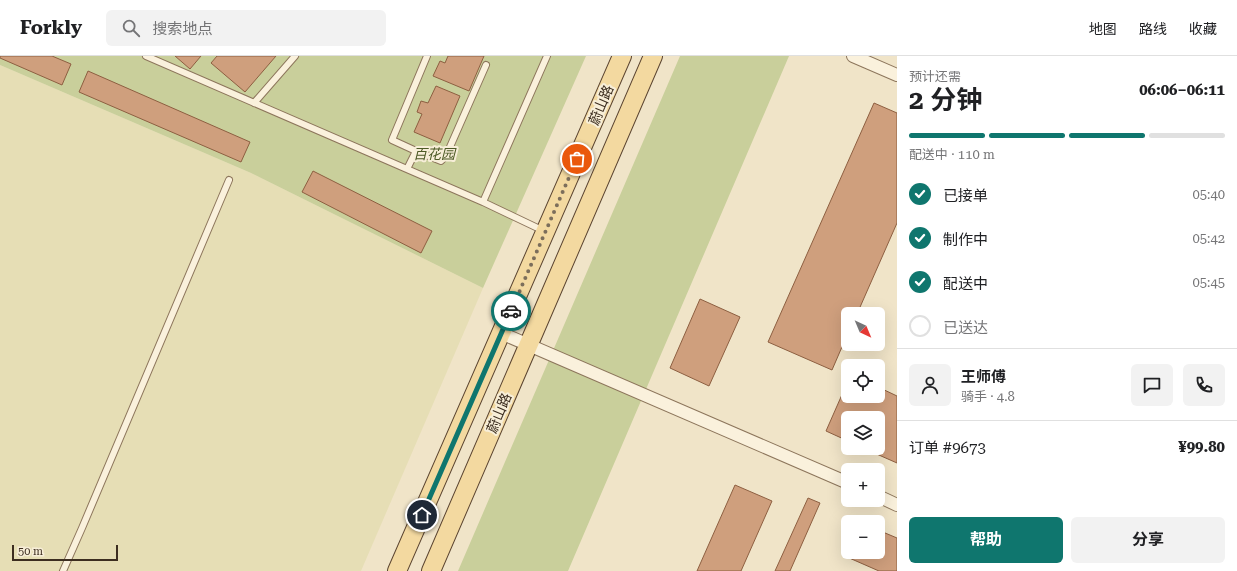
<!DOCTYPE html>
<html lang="zh">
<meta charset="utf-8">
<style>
:root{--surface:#fff;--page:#f2f2f2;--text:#202124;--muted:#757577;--line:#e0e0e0;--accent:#0f766e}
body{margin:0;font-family:"Roboto Serif","Noto Sans SC",serif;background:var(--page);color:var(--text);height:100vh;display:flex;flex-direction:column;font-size:15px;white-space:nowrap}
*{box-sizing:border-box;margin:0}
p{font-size:13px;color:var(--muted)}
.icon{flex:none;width:22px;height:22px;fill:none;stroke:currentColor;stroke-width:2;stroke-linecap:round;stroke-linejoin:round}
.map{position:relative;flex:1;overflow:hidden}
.panel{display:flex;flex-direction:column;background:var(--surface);width:340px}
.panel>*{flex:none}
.needle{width:26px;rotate:136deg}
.buttons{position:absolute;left:841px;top:251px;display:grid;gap:8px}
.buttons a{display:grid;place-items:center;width:44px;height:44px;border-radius:6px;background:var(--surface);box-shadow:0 4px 16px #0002;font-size:20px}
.scale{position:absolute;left:12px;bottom:10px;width:106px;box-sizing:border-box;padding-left:4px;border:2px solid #3d2e20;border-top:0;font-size:11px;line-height:14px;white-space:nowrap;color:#3d2e20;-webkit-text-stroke:3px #f7eed8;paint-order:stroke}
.pin{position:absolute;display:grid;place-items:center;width:34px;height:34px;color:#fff;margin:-17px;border:2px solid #fff;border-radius:50%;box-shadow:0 1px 4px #0007}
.courier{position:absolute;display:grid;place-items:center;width:40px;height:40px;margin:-20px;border:3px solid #0f766e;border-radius:50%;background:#fff;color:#222;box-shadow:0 1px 5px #0007}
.headline em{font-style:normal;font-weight:700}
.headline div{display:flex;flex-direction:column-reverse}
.headline{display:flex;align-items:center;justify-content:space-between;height:68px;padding:0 12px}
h1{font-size:26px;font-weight:700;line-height:30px}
.bar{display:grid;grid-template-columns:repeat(4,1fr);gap:6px 4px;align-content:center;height:48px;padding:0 12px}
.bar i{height:5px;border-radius:3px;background:var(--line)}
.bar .on{background:var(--accent)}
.bar p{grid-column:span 4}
.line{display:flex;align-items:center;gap:10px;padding:0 12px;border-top:1px solid var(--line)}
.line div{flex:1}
.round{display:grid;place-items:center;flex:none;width:42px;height:42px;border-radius:6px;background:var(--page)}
ol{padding:0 12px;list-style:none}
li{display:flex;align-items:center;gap:12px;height:44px}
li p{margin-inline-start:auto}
li .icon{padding:4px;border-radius:50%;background:var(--accent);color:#fff;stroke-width:4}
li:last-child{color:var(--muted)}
li i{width:22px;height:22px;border:2px solid var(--line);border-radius:50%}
.primary-button{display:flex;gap:8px;margin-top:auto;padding:8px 12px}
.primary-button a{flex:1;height:46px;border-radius:6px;background:var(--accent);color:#fff;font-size:16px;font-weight:700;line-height:46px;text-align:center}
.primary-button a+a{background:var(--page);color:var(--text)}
header{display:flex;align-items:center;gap:24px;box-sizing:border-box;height:56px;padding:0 20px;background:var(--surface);border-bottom:1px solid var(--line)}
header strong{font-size:19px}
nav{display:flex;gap:22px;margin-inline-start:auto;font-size:14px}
.search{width:280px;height:36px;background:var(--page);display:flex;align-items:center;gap:10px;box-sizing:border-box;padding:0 14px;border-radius:6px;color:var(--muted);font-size:15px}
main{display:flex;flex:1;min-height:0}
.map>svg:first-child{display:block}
</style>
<header>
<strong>Forkly</strong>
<div class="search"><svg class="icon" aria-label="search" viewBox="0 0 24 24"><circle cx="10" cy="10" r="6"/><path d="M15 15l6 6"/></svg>搜索地点</div>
<nav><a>地图</a><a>路线</a><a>收藏</a></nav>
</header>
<main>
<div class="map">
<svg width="897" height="515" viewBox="0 0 897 515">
<rect width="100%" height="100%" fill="#f0e4c8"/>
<!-- farmland -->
<path fill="#e6deb5" d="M 0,9 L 251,117 L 483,232 L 361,515 L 0,515 Z"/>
<!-- green -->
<path fill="#c9cf9b" d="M 0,0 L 586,0 L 483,232 L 251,117 L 0,9 Z
M 680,0 L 789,0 L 568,515 L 458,515 Z"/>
<!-- building -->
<path fill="#cf9f7d" stroke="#8d5f41" d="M 0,0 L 52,0 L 71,8 L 62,29 L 0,2 Z
M 175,0 L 201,0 L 190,13 Z
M 217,0 L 276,0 L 245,36 L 211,7 Z
M 448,0 L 484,0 L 469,35 L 433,20 L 440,5 L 445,7 Z
M 88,15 L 250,86 L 241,106 L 79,36 Z
M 436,30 L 460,40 L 440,87 L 414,76 L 422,58 L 417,56 L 421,45 L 428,47 Z
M 874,47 L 897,57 L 897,167 L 857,258 L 848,258 L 848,277 L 832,314 L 768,286 Z
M 313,115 L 432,175 L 421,197 L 302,136 Z
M 700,243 L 740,261 L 709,330 L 670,312 Z
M 848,325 L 848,340 L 878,340 L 878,331 L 897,340 L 897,407 L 863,392 L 878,392 L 878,362 L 848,362 L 848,385 L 826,375 Z
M 735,429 L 772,445 L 741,515 L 697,515 Z
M 808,442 L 820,447 L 790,515 L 775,515 Z
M 878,474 L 897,482 L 897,515 L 879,515 L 847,501 L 849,496 L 878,496 Z"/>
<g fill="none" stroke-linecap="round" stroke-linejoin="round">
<defs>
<path id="lane" d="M 146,0 L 483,146 L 544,175
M 254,47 L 295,0
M 416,95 L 441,105 L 446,100 L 486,9
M 407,113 L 416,95 L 392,84 L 427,0
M 483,146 L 547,0
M 63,515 L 82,472 L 229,124"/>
<path id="street" d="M 853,0 L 897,19
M 501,277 L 848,427
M 878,440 L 897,449"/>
<path id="primary" d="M 397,515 L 622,0
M 431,515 L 653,0"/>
</defs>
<!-- lane casing -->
<use href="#lane" stroke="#8d765c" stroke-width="8"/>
<!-- street casing -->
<use href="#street" stroke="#8d765c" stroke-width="14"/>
<!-- primary casing -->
<use href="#primary" stroke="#5b4430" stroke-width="20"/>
<!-- lane -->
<use href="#lane" stroke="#faf1dc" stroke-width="6"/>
<!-- street -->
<use href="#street" stroke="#faf1dc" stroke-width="12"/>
<!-- primary -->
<use href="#primary" stroke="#f3d9a0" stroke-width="18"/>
</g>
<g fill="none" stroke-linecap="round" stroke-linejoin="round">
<!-- done -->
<path stroke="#7c6e5b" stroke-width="4" stroke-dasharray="0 7.2" d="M 511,255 L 577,103"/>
<!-- route -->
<path stroke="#0f766e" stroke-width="5" d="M 422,459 L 511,255"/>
</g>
<g text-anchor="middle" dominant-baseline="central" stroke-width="4" stroke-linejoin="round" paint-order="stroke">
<!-- street labels -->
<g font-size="14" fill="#3d2e20" stroke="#f7eed8">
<text transform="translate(601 49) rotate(-67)">蔚山路</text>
<text transform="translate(499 357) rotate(-67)">蔚山路</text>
</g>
<!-- park labels -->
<g font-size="14" font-style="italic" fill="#4d5a26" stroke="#f7eed8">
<text x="434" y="98">百花园</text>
</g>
</g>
</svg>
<div class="buttons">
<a><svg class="needle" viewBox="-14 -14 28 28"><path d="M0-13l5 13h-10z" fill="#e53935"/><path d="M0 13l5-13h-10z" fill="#757577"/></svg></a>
<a><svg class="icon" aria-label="locate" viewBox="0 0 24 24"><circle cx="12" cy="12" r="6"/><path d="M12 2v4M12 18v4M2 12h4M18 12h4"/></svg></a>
<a><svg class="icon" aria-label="layers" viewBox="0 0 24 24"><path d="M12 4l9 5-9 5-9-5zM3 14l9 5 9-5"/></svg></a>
<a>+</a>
<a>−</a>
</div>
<div class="scale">50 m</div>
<div class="pin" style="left:577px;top:103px;background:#ea580c"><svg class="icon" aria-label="bag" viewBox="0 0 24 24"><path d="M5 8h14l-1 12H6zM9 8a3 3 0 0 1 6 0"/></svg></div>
<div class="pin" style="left:422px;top:459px;background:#1f2937"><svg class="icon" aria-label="home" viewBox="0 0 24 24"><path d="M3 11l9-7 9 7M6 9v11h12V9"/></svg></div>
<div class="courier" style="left:511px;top:255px"><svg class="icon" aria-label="car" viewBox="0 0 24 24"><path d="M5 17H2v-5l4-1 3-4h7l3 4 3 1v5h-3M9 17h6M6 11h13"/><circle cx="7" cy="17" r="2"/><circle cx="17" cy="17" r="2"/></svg></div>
</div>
<section class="panel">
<div class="headline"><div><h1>2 分钟</h1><p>预计还需</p></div><em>06:06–06:11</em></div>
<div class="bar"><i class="on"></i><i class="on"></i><i class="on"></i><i></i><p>配送中 · 110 m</p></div>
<ol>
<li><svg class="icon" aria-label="check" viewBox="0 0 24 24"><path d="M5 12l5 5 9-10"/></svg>已接单<p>05:40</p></li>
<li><svg class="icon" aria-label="check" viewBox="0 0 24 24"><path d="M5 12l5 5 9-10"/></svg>制作中<p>05:42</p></li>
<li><svg class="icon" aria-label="check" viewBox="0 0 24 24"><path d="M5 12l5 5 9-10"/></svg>配送中<p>05:45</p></li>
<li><i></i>已送达</li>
</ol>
<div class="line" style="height:72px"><a class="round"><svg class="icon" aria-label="person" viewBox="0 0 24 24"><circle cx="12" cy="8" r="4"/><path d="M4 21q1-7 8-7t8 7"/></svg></a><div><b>王师傅</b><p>骑手 · 4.8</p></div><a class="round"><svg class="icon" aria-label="chat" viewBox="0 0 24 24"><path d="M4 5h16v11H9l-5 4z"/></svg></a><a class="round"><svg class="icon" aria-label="phone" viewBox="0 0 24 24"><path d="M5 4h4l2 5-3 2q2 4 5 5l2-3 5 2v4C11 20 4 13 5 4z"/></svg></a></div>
<div class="line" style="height:52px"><div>订单 #9673</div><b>¥99.80</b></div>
<div class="primary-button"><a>帮助</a><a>分享</a></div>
</section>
</main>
